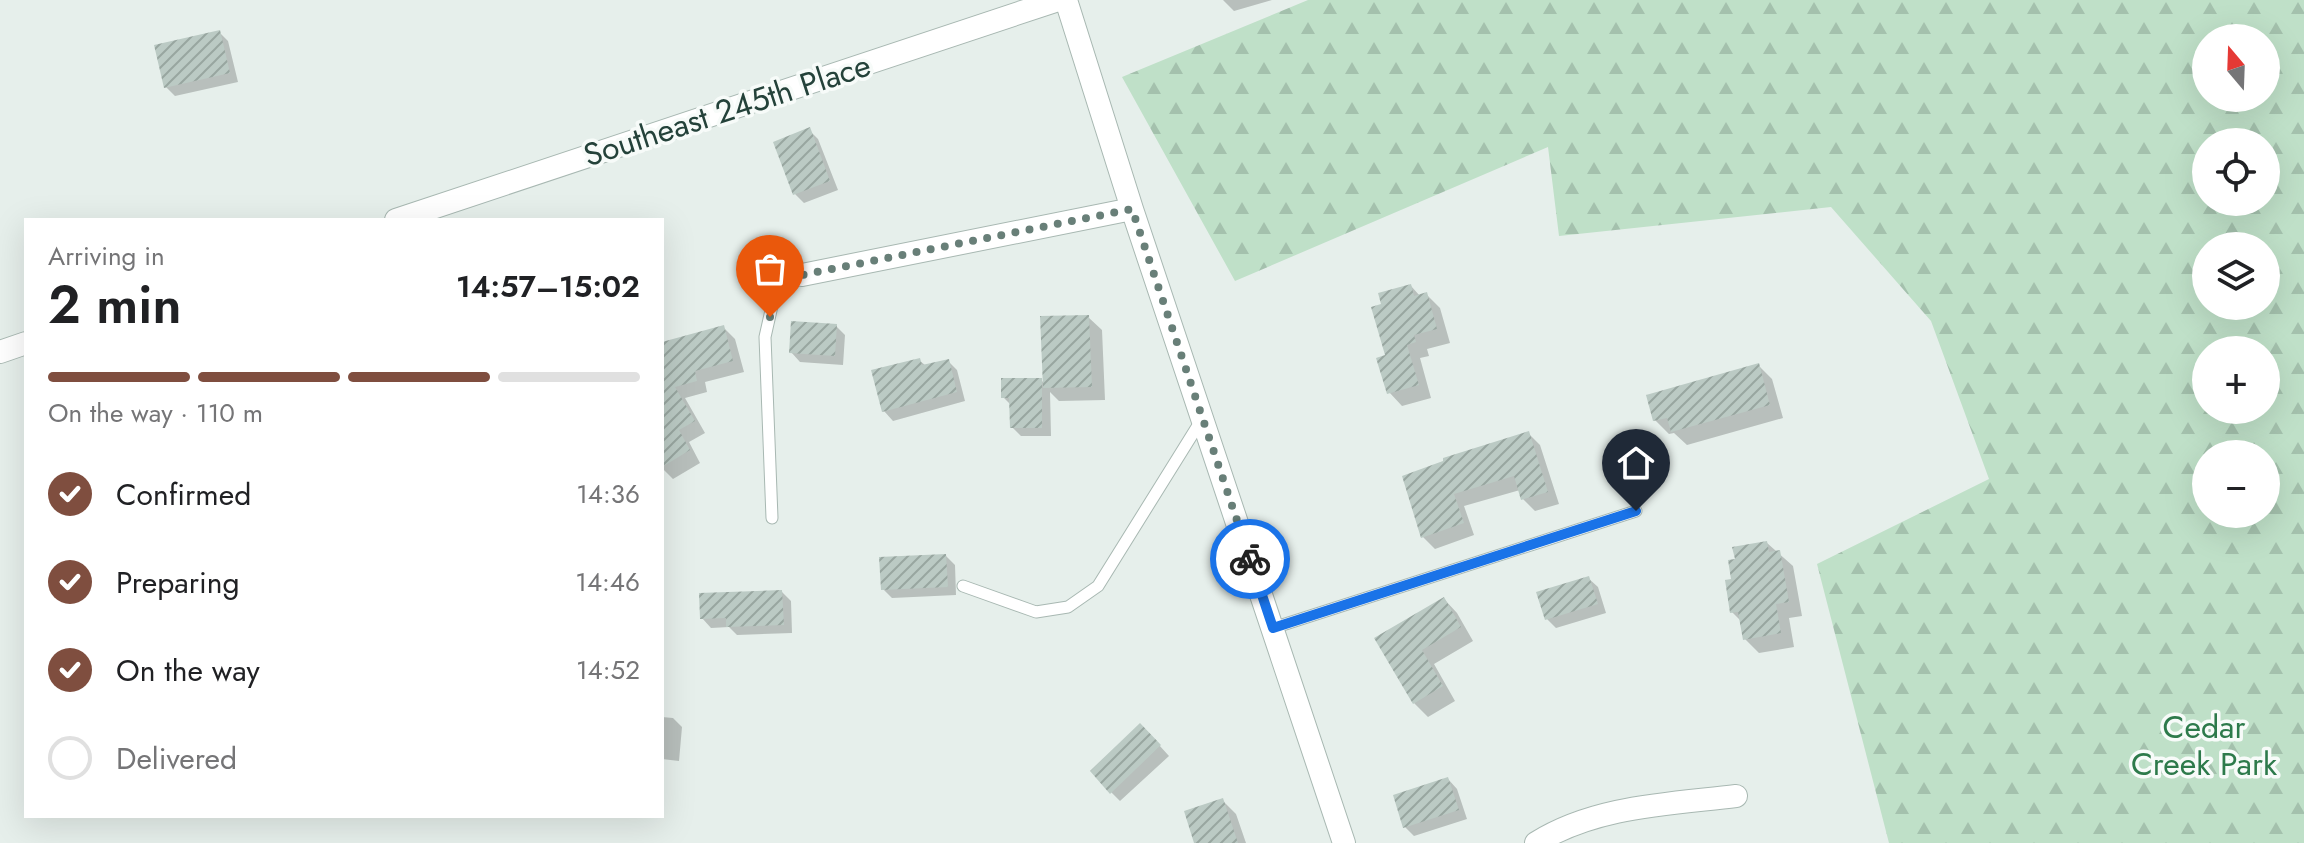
<!DOCTYPE html>
<meta charset="utf-8">
<style>
:root{--surface:#fff;--page:#f2f2f2;--text:#202124;--muted:#757577;--line:#e0e0e0;--accent:#7f4e3f}
body{margin:0;font-family:Jost,sans-serif;background:var(--page);color:var(--text);height:100vh;display:flex;flex-direction:column;font-size:30px;white-space:nowrap}
*{box-sizing:border-box;margin:0}
p{font-size:26px;color:var(--muted)}
.icon{flex:none;width:44px;height:44px;fill:none;stroke:currentColor;stroke-width:2;stroke-linecap:round;stroke-linejoin:round}
.map{position:relative;flex:1;overflow:hidden}
.sheet{position:absolute;left:24px;top:218px;width:640px;height:600px;display:flex;flex-direction:column;background:var(--surface);border-radius:0px;box-shadow:0 8px 32px #0002}
.sheet>*{flex:none}
.needle{width:52px;rotate:341deg}
.tools{position:absolute;left:2192px;top:24px;display:grid;gap:16px}
.tools a{display:grid;place-items:center;width:88px;height:88px;border-radius:50%;background:var(--surface);box-shadow:0 8px 32px #0002;font-size:40px}
.pin{position:absolute;display:grid;place-items:center;width:68px;height:68px;color:#fff;margin:-82px -34px;border-radius:50% 50% 50% 0;rotate:-45deg;box-shadow:0 0 8px #0007}
.pin .icon{rotate:45deg}
.courier{position:absolute;display:grid;place-items:center;width:80px;height:80px;margin:-40px;border:6px solid #1a73e8;border-radius:50%;background:#fff;color:#222;box-shadow:0 2px 10px #0007}
.headline em{font-style:normal;font-weight:600}
.headline div{display:flex;flex-direction:column-reverse}
.headline{display:flex;align-items:center;justify-content:space-between;height:136px;padding:0 24px}
h1{font-size:52px;font-weight:600;line-height:60px}
.bar{display:grid;grid-template-columns:repeat(4,1fr);gap:12px 8px;align-content:center;height:96px;padding:0 24px}
.bar i{height:10px;border-radius:6px;background:var(--line)}
.bar .current{background:var(--accent)}
.bar p{grid-column:span 4}
ol{padding:0 24px;list-style:none}
li{display:flex;align-items:center;gap:24px;height:88px}
li p{margin-inline-start:auto}
li .icon{padding:8px;border-radius:50%;background:var(--accent);color:#fff;stroke-width:4}
li:last-child{color:var(--muted)}
li i{width:44px;height:44px;border:4px solid var(--line);border-radius:50%}
.map>svg:first-child{display:block}
</style>
<div class="map">
<svg width="2304" height="843" viewBox="0 0 2304 843">
<defs>
<pattern id="forest-firs" width="22" height="20" patternUnits="userSpaceOnUse" patternTransform="scale(2)"><rect width="22" height="20" fill="#bfe0c8"/><path d="M5 1l3.5 6h-7zM16 11l3.5 6h-7z" fill="#a4c1ad"/></pattern>
<pattern id="building-hatch" width="6" height="6" patternUnits="userSpaceOnUse" patternTransform="scale(2)"><rect width="6" height="6" fill="#bbcac4"/><path d="M-1 1l2-2M0 6l6-6M5 7l2-2" fill="none" stroke="#98a6a0"/></pattern>
</defs>
<rect width="100%" height="100%" fill="#e6efeb"/>
<!-- forest -->
<path fill="url(#forest-firs)" fill-rule="evenodd" d="M 1308,0 L 2304,0 L 2304,843 L 1889,843 L 1817,564 L 1989,479 L 1931,321 L 1831,207 L 1559,236 L 1548,147 L 1235,281 L 1122,77 ZM 2206,38 L 2266,38 L 2266,98 L 2206,98 ZM 2206,142 L 2266,142 L 2266,202 L 2206,202 ZM 2206,246 L 2266,246 L 2266,306 L 2206,306 ZM 2206,350 L 2266,350 L 2266,410 L 2206,410 ZM 2206,454 L 2266,454 L 2266,514 L 2206,514 Z"/>
<!-- shadow -->
<path fill="#0003" d="M 1223,0 L 1272,0 L 1234,11 Z
M 219,32 L 228,41 L 238,82 L 175,96 L 166,87 Z
M 809,130 L 818,139 L 838,190 L 804,203 L 795,194 Z
M 1411,286 L 1420,296 L 1426,294 L 1440,308 L 1450,343 L 1427,349 L 1429,356 L 1420,358 L 1431,398 L 1402,406 L 1389,392 L 1383,306 Z
M 1088,317 L 1102,330 L 1105,400 L 1059,401 L 1050,392 L 1051,436 L 1021,436 L 1012,427 L 1011,405 L 1003,397 L 1041,380 L 1045,384 Z
M 836,326 L 845,335 L 843,365 L 800,362 L 791,352 Z
M 723,327 L 735,339 L 744,372 L 705,382 L 707,392 L 685,398 L 705,433 L 689,442 L 700,463 L 673,479 L 662,468 L 662,344 Z
M 919,360 L 926,366 L 948,361 L 957,370 L 965,401 L 893,421 L 884,411 Z
M 1758,365 L 1772,379 L 1783,418 L 1687,445 L 1674,433 L 1669,434 L 1655,420 Z
M 1528,433 L 1540,445 L 1559,504 L 1535,511 L 1523,499 L 1520,490 L 1464,506 L 1474,535 L 1435,549 L 1423,537 L 1404,477 Z
M 1767,543 L 1793,566 L 1802,616 L 1789,618 L 1794,647 L 1759,653 L 1745,639 L 1742,622 L 1732,612 L 1733,581 Z
M 946,556 L 955,565 L 956,595 L 892,598 L 883,589 Z
M 1588,578 L 1598,587 L 1606,613 L 1556,628 L 1547,619 Z
M 782,592 L 791,601 L 792,633 L 737,635 L 729,627 L 711,628 L 702,618 Z
M 1444,599 L 1457,613 L 1473,641 L 1434,664 L 1455,701 L 1428,717 L 1414,703 L 1377,639 Z
M 662,717 L 673,718 L 682,727 L 679,761 L 662,759 Z
M 1149,734 L 1169,756 L 1120,801 L 1111,792 Z
M 1448,779 L 1457,789 L 1467,819 L 1414,836 L 1405,827 Z
M 1222,800 L 1236,814 L 1246,843 L 1196,843 Z"/>
<!-- building -->
<path fill="url(#building-hatch)" d="M 220,30 L 230,73 L 164,88 L 154,45 Z
M 810,127 L 830,181 L 793,195 L 773,142 Z
M 1411,284 L 1414,296 L 1427,292 L 1437,329 L 1414,335 L 1416,342 L 1407,345 L 1419,385 L 1387,394 L 1376,358 L 1385,355 L 1371,307 L 1381,304 L 1378,293 Z
M 1089,315 L 1092,387 L 1043,388 L 1040,316 Z
M 791,321 L 837,324 L 835,356 L 789,353 Z
M 724,325 L 733,361 L 695,371 L 697,381 L 675,387 L 695,421 L 679,430 L 690,450 L 662,467 L 662,342 Z
M 920,358 L 922,365 L 949,359 L 957,392 L 882,412 L 871,370 Z
M 1759,363 L 1770,405 L 1671,432 L 1667,418 L 1653,421 L 1646,395 Z
M 1001,378 L 1042,378 L 1042,428 L 1010,428 L 1009,398 L 1001,398 Z
M 1529,431 L 1548,492 L 1521,500 L 1514,476 L 1454,494 L 1464,523 L 1421,538 L 1402,476 L 1443,461 L 1443,458 Z
M 1767,541 L 1769,552 L 1780,550 L 1789,602 L 1776,604 L 1781,633 L 1743,640 L 1738,612 L 1730,613 L 1725,580 L 1731,579 L 1728,560 L 1735,559 L 1732,547 Z
M 946,554 L 948,587 L 881,590 L 879,557 Z
M 1589,576 L 1598,604 L 1545,620 L 1536,592 Z
M 782,590 L 784,625 L 726,627 L 726,618 L 700,619 L 699,593 Z
M 1444,597 L 1461,627 L 1422,650 L 1443,686 L 1413,704 L 1374,638 Z
M 1140,723 L 1161,745 L 1110,794 L 1090,771 Z
M 1448,777 L 1459,810 L 1403,828 L 1393,795 Z
M 1223,798 L 1238,843 L 1194,843 L 1184,811 Z"/>
<g fill="none" stroke-linecap="round" stroke-linejoin="round">
<defs>
<path id="service" d="M 772,518 L 765,337 L 774,297 L 802,275
M 963,586 L 1036,612 L 1068,607 L 1098,586 L 1202,419
M 1273,628 L 1636,511"/>
<path id="minor" d="M 1066,0 L 1132,209 L 1344,843
M 396,220 L 1058,0
M 802,275 L 1132,209
M 0,352 L 26,343
M 1536,843 C 1595,806 1669,804 1736,796"/>
</defs>
<!-- service casing -->
<use href="#service" stroke="#a8b8b2" stroke-width="13"/>
<!-- minor casing -->
<use href="#minor" stroke="#a8b8b2" stroke-width="24"/>
<!-- service -->
<use href="#service" stroke="#fff" stroke-width="11"/>
<!-- minor -->
<use href="#minor" stroke="#fff" stroke-width="22"/>
</g>
<g fill="none" stroke-linecap="round" stroke-linejoin="round">
<!-- done -->
<path stroke="#687f78" stroke-width="8" stroke-dasharray="0 14.4" d="M 770,317 L 774,297 L 802,275 L 1132,209 L 1250,559"/>
<!-- route -->
<path stroke="#1a73e8" stroke-width="10" d="M 1250,559 L 1273,628 L 1636,511"/>
</g>
<g text-anchor="middle" dominant-baseline="central" stroke-width="7" stroke-linejoin="round" paint-order="stroke">
<!-- street labels -->
<g font-size="32" fill="#24423a" stroke="#f7fbf9">
<text transform="translate(727 110) rotate(-18)">Southeast 245th Place</text>
</g>
<!-- park labels -->
<g font-size="32" fill="#2d7a4b" stroke="#f7fbf9">
<text x="2204" y="727">Cedar<tspan x="2204" dy="37">Creek Park</tspan></text>
</g>
</g>
</svg>
<div class="tools">
<a><svg class="needle" viewBox="-14 -14 28 28"><path d="M0-13l5 13h-10z" fill="#e53935"/><path d="M0 13l5-13h-10z" fill="#757577"/></svg></a>
<a><svg class="icon" aria-label="locate" viewBox="0 0 24 24"><circle cx="12" cy="12" r="6"/><path d="M12 2v4M12 18v4M2 12h4M18 12h4"/></svg></a>
<a><svg class="icon" aria-label="layers" viewBox="0 0 24 24"><path d="M12 4l9 5-9 5-9-5zM3 14l9 5 9-5"/></svg></a>
<a>+</a>
<a>−</a>
</div>
<div class="pin" style="left:770px;top:317px;background:#ea580c"><svg class="icon" aria-label="bag" viewBox="0 0 24 24"><path d="M5 8h14l-1 12H6zM9 8a3 3 0 0 1 6 0"/></svg></div>
<div class="pin" style="left:1636px;top:511px;background:#1f2937"><svg class="icon" aria-label="home" viewBox="0 0 24 24"><path d="M3 11l9-7 9 7M6 9v11h12V9"/></svg></div>
<div class="courier" style="left:1250px;top:559px"><svg class="icon" aria-label="bike" viewBox="0 0 24 24"><circle cx="6" cy="16" r="4"/><circle cx="18" cy="16" r="4"/><path d="M6 16l4-8h5l3 8M10 8l3 8H6M13 5h3"/></svg></div>
<section class="sheet">
<div class="headline"><div><h1>2 min</h1><p>Arriving in</p></div><em>14:57–15:02</em></div>
<div class="bar"><i class="current"></i><i class="current"></i><i class="current"></i><i></i><p>On the way · 110 m</p></div>
<ol>
<li><svg class="icon" aria-label="check" viewBox="0 0 24 24"><path d="M5 12l5 5 9-10"/></svg>Confirmed<p>14:36</p></li>
<li><svg class="icon" aria-label="check" viewBox="0 0 24 24"><path d="M5 12l5 5 9-10"/></svg>Preparing<p>14:46</p></li>
<li><svg class="icon" aria-label="check" viewBox="0 0 24 24"><path d="M5 12l5 5 9-10"/></svg>On the way<p>14:52</p></li>
<li><i></i>Delivered</li>
</ol>
</section>
</div>
